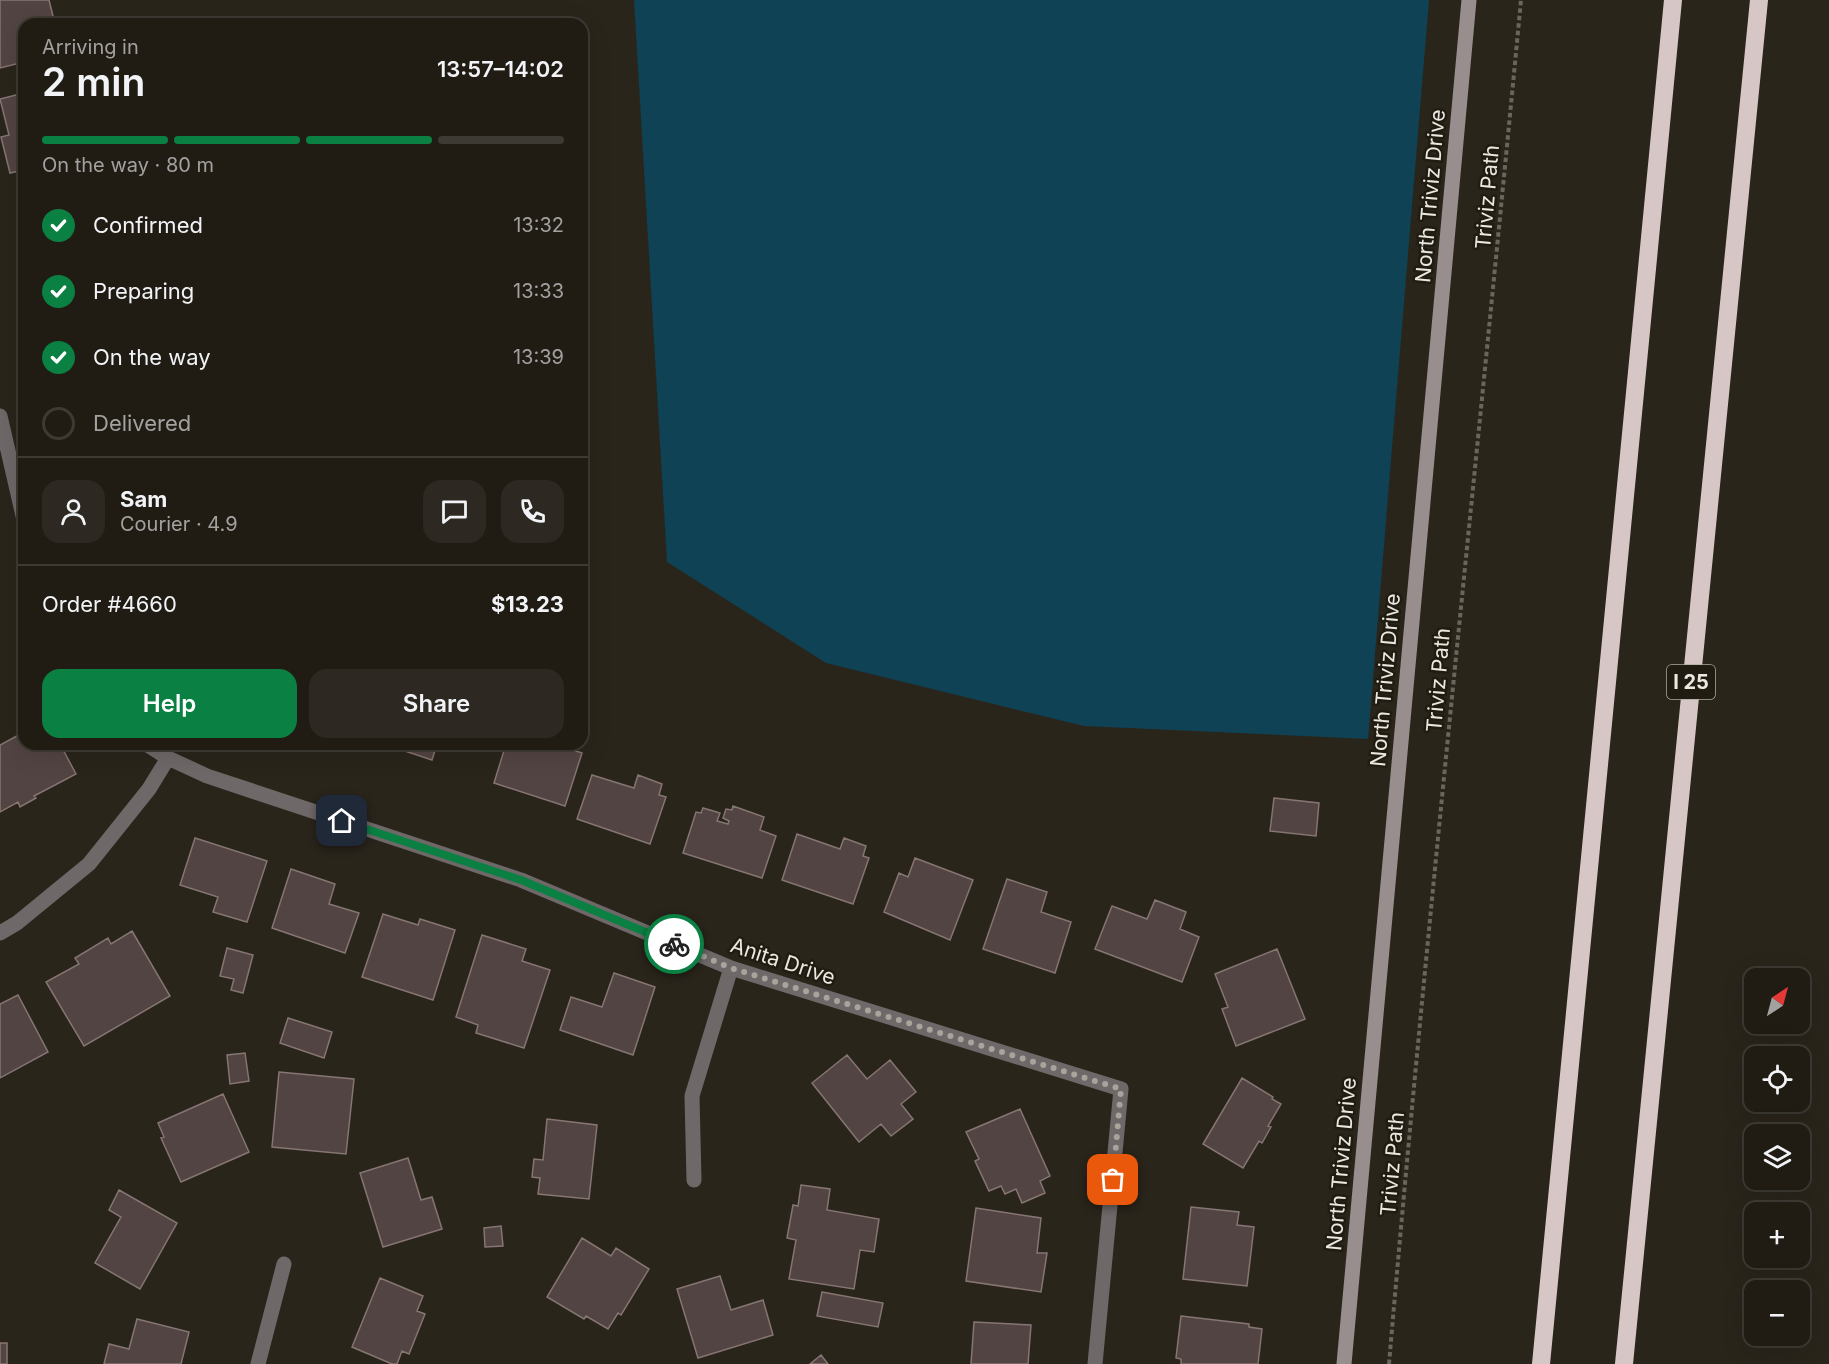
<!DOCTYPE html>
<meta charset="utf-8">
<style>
:root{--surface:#201c14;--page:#2d2922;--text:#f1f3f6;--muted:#a2a1a0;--line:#3d3a34;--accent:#0b8043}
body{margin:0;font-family:Inter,sans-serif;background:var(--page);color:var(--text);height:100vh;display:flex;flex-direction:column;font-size:22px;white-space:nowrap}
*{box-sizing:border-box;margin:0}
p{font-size:20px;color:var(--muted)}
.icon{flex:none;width:33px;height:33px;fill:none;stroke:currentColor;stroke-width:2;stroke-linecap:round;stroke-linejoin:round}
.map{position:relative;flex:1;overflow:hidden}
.side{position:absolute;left:18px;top:18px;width:570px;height:732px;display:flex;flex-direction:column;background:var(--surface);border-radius:18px;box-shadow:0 6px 24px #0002,0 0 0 2px var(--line)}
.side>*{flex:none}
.needle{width:39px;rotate:36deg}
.tools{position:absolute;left:1744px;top:968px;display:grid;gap:12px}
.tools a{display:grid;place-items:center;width:66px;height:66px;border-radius:12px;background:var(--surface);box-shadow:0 6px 24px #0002,0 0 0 2px var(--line);font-size:30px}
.pin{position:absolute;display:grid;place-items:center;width:51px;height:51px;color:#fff;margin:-26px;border-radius:12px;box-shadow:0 3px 9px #0006}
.courier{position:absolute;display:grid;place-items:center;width:60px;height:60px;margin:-30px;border:4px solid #0b8043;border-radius:50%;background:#fff;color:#222;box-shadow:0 2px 8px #0007}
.head em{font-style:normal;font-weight:600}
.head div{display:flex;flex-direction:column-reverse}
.head{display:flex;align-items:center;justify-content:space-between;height:102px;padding:0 24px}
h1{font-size:39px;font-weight:600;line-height:45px}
.bar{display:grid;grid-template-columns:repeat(4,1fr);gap:9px 6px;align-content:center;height:72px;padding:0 24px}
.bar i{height:8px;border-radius:4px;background:var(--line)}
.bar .active{background:var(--accent)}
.bar p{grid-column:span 4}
.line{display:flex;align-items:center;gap:15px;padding:0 24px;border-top:2px solid var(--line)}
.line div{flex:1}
.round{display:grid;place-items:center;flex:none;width:63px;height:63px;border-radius:18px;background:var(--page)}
ol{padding:0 24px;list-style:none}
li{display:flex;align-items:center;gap:18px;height:66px}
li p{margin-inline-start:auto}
li .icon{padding:6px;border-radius:50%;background:var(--accent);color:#fff;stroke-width:4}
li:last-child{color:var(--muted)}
li i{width:33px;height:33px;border:3px solid var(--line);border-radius:50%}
.cta{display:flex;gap:12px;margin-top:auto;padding:12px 24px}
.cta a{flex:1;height:69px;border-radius:18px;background:var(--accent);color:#fff;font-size:24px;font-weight:600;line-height:69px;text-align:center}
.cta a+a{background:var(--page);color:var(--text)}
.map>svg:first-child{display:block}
</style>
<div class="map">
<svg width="1829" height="1364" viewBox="0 0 1829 1364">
<rect width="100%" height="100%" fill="#2a251b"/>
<!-- water -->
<path fill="#0f4254" d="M 634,0 L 1429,0 L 1368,739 L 1084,726 L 826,663 L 667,562 Z"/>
<!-- building -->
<path fill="#524442" stroke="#857573" stroke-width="1.5" d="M 0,0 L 49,0 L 55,24 L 24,24 L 24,62 L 0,68 Z
M 24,93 L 24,170 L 10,173 L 1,137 L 9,135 L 0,99 Z
M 24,204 L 24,231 L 18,205 Z
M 24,732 L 24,744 L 32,744 L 36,750 L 47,744 L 60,744 L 76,774 L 34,796 L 36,798 L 20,807 L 18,802 L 0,812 L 0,745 Z
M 384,744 L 437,744 L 432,760 Z
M 506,744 L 555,744 L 582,753 L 565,806 L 494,783 Z
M 592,775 L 634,788 L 638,775 L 662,784 L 659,795 L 666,797 L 650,844 L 577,819 Z
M 1274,798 L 1319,803 L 1316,836 L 1270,831 Z
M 733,806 L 764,817 L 760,830 L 776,836 L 762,878 L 683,853 L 696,812 L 701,813 L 703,808 L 720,813 L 717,821 L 728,824 L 729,821 L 723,818 L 726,809 L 732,810 Z
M 797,834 L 840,849 L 844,838 L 866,846 L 863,856 L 869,858 L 853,904 L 782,880 Z
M 195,838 L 267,861 L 247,922 L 213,912 L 218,897 L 180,885 Z
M 915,858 L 973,880 L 950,940 L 884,912 L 899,873 L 908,877 Z
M 291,869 L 335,884 L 329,904 L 359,913 L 345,953 L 272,928 Z
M 1007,879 L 1047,892 L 1041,912 L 1071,922 L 1055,973 L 983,949 Z
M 1155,900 L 1186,912 L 1180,929 L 1199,937 L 1182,982 L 1095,949 L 1112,906 L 1147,919 Z
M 383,914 L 418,925 L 420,919 L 455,930 L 433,1000 L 362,977 Z
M 132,931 L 170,996 L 84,1046 L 46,982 L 79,964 L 75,958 L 108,938 L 111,944 Z
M 482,935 L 526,949 L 522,961 L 550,970 L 524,1048 L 476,1033 L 478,1025 L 456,1017 Z
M 227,948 L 253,955 L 243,993 L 231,990 L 234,979 L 220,976 Z
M 1277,949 L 1305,1019 L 1236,1046 L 1222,1009 L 1228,1007 L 1215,974 Z
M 614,973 L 655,987 L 633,1055 L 560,1030 L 571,997 L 602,1007 Z
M 18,995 L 48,1052 L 0,1078 L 0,1004 Z
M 288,1018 L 332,1032 L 324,1058 L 280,1043 Z
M 245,1053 L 249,1081 L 230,1084 L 227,1055 Z
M 847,1055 L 867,1079 L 890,1060 L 916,1092 L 901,1104 L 913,1119 L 891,1136 L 881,1124 L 859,1142 L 812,1083 Z
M 279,1072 L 354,1079 L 346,1154 L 272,1147 Z
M 1242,1078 L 1273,1097 L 1272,1099 L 1281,1104 L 1268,1126 L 1271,1127 L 1262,1143 L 1259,1141 L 1243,1168 L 1203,1144 Z
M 223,1094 L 249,1152 L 181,1182 L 161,1138 L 164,1137 L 158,1123 Z
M 1020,1109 L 1050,1176 L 1040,1181 L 1045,1193 L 1022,1203 L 1016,1189 L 1005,1194 L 1001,1186 L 989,1191 L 975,1161 L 979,1159 L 966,1132 Z
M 547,1119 L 597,1125 L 589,1199 L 538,1194 L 540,1178 L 532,1177 L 534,1159 L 543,1160 Z
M 408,1158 L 421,1200 L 432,1197 L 442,1229 L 383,1247 L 360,1173 Z
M 801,1185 L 830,1189 L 827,1210 L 879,1219 L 874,1252 L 860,1250 L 854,1289 L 789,1279 L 796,1240 L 787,1238 L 793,1205 L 798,1206 Z
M 119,1190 L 177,1223 L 140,1289 L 95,1263 L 121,1217 L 109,1210 Z
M 1191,1207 L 1239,1212 L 1237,1225 L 1254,1227 L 1247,1286 L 1183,1279 Z
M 976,1208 L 1041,1218 L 1037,1253 L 1047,1253 L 1041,1292 L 966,1281 Z
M 501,1226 L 503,1246 L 485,1247 L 484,1228 Z
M 582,1238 L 611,1256 L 616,1248 L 649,1269 L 621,1315 L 618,1313 L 608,1329 L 586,1316 L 584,1319 L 547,1297 Z
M 720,1276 L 731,1310 L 763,1300 L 773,1335 L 698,1358 L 677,1289 Z
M 380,1278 L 423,1296 L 417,1311 L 425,1314 L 409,1354 L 402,1351 L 397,1364 L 392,1364 L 352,1347 Z
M 822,1292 L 883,1303 L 878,1327 L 817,1316 Z
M 1181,1316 L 1249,1324 L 1249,1327 L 1262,1329 L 1258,1364 L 1181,1364 L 1181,1359 L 1176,1358 Z
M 137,1319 L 189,1332 L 181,1364 L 104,1364 L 109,1344 L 129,1349 Z
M 974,1322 L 1031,1325 L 1028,1364 L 971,1364 Z
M 0,1343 L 7,1343 L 7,1364 L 0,1364 Z
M 821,1355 L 828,1364 L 810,1364 Z"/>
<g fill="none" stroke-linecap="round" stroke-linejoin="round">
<!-- path -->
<path stroke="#6a665d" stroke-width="4" stroke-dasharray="4.5 3" stroke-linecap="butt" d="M 1389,1364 C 1428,909 1478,455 1521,0"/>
<!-- street -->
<path stroke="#6f6869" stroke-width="15" d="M 0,416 L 24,520
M 146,744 L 168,758 L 207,776 L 521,880 L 731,968 L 1121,1089 L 1095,1364
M 0,933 L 17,923 L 89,864 L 149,789 L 168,758
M 694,1180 L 692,1096 L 731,968
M 258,1364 L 284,1264"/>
<!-- secondary -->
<path stroke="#998e8e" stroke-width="15" d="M 1344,1364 L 1469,0"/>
<!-- highway -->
<path stroke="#d7c6c6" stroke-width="18" d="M 1541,1364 L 1673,0
M 1624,1364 L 1759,0"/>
</g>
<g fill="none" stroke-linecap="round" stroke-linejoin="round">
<!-- done -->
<path stroke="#a7a49c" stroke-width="6" stroke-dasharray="0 10.8" d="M 674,944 L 731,968 L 1121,1089 L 1113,1180"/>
<!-- route -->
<path stroke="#0b8043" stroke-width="8" d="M 342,821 L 521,880 L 674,944"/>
</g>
<g text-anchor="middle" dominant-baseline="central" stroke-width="5" stroke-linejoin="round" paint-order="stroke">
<!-- shield labels -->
<rect fill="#201c11" stroke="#adaba3" stroke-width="1.5" x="1667" y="665" width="48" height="34" rx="4.5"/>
<g font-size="20" font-weight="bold" fill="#eae8e1">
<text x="1691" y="682">I 25</text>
</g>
<!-- street labels -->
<g font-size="21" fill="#eae8e1" stroke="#201c11">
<text transform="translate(1430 196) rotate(-85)">North Triviz Drive</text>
<text transform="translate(1487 197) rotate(-85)">Triviz Path</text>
<text transform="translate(1385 680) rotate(-85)">North Triviz Drive</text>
<text transform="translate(1438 680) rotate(-85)">Triviz Path</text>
<text transform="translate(783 961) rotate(18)">Anita Drive</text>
<text transform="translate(1341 1164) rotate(-85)">North Triviz Drive</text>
<text transform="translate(1392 1164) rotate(-85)">Triviz Path</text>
</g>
</g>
</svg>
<div class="tools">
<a><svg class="needle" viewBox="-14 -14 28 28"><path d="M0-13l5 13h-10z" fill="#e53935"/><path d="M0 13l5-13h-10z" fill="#a2a1a0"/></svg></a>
<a><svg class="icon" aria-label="locate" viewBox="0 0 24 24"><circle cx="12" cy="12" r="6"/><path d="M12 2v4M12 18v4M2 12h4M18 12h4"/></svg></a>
<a><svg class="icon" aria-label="layers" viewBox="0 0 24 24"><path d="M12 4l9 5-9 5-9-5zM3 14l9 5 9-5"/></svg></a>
<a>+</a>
<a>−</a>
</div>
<div class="pin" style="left:1113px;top:1180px;background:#ea580c"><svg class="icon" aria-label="bag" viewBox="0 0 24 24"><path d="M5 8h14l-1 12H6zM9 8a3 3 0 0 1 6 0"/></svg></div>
<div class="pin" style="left:342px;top:821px;background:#1f2937"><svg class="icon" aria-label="home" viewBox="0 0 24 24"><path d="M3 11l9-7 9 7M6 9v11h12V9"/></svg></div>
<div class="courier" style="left:674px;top:944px"><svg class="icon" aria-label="bike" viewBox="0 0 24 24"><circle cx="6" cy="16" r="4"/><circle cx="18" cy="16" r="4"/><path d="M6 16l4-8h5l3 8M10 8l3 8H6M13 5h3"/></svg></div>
<section class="side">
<div class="head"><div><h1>2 min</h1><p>Arriving in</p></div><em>13:57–14:02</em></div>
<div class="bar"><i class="active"></i><i class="active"></i><i class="active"></i><i></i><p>On the way · 80 m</p></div>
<ol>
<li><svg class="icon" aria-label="check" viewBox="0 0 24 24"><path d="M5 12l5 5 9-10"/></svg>Confirmed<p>13:32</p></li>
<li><svg class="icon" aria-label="check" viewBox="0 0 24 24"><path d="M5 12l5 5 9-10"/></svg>Preparing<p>13:33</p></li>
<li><svg class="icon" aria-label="check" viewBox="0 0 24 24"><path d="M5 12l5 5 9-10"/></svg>On the way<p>13:39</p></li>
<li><i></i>Delivered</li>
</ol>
<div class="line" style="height:108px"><a class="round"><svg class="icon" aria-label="person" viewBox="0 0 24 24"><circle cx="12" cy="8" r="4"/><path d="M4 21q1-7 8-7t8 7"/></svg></a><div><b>Sam</b><p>Courier · 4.9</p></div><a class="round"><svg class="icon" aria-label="chat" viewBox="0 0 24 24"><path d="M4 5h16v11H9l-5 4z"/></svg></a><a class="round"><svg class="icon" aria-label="phone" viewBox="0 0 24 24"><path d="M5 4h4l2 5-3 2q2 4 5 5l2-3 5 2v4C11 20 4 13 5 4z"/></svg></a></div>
<div class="line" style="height:78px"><div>Order #4660</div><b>$13.23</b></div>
<div class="cta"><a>Help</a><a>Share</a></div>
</section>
</div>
